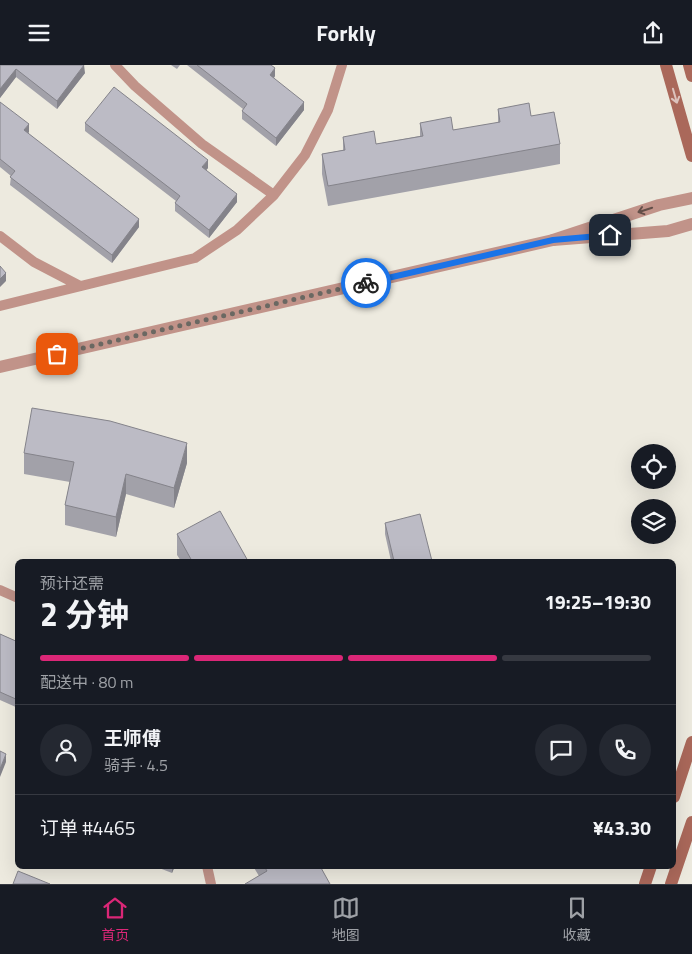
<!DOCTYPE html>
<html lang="zh">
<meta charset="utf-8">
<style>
:root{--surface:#171b24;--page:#242831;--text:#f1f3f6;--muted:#9ea1a6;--line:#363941;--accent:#db2777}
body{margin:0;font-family:"Titillium Web","Noto Sans SC",sans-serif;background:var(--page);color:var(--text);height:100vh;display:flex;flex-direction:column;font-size:19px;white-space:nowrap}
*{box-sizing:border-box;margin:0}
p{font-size:16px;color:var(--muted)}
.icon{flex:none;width:28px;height:28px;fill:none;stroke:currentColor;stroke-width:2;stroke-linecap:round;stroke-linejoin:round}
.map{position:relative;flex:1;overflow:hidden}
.panel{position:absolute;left:15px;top:494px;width:661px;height:310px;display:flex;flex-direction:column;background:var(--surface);border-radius:8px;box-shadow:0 5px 20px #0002}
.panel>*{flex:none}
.controls{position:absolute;left:631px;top:379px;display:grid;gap:10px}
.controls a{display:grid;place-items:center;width:45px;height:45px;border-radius:50%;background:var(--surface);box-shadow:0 5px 20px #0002;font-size:25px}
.pin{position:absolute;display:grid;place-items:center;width:42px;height:42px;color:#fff;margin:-21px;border-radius:10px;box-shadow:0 2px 8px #0006}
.courier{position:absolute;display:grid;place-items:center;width:50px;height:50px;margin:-25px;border:4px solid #1a73e8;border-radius:50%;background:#fff;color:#222;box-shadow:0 1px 6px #0007}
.head em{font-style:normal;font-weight:700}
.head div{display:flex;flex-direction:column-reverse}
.head{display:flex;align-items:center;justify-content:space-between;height:85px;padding:0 25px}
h1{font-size:32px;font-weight:700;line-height:38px}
.bar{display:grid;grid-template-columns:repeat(4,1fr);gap:8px 5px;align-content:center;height:60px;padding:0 25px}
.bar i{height:6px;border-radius:4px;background:var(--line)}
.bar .selected{background:var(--accent)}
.bar p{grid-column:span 4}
.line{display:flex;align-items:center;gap:12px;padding:0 25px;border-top:1px solid var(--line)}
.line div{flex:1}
.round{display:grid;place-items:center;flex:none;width:52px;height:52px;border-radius:26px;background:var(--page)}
header{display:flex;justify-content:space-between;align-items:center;height:65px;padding:0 25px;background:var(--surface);font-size:22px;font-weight:700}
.dock{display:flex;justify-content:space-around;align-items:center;height:70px;border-top:1px solid var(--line);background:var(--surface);font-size:14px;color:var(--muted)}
.dock a{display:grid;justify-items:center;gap:2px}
.dock .selected{color:var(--accent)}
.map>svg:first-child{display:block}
</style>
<header><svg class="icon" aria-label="menu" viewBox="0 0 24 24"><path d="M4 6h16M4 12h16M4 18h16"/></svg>Forkly<svg class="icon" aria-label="share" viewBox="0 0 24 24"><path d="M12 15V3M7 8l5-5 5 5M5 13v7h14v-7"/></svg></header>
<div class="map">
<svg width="692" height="819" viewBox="0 0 692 819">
<rect width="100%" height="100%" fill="#edeadf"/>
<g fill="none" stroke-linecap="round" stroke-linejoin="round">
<!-- service -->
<path stroke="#c19389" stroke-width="10" d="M 115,0 L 135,21 L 202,79 L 274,130
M 0,171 L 34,197 L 80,221
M 0,241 L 195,193 L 237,165 L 274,130 L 305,90 L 328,45 L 342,0
M 0,525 L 18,533
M 207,801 L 211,819"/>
<!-- minor -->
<path stroke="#c19389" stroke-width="12" d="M 0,302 L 553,175"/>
<!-- tertiary -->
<path stroke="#c19389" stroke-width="12" d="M 692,133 L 659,140 L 553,175 L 668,166 L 692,159"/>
<!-- secondary -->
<path stroke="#aa685a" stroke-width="12" d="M 666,0 L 692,91
M 689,0 L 692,11
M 674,732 L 692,677
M 645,819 L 651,801
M 671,819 L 692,757"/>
</g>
<!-- wall -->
<path fill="#a2a1a9" d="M 0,0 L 85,8 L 57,44 L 16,12 L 0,33 Z
M 171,0 L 180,0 L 177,4 Z
M 187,0 L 271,0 L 275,11 L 274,13 L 304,45 L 276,81 L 242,54 L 242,46 L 243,44 Z
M 0,37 L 29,67 L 28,68 L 139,162 L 112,198 L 10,120 L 11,111 L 0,102 Z
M 498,44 L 531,51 L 560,79 L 560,99 L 328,141 L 322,109 L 322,89 L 343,85 L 343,72 L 376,79 L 420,71 L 420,58 L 453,65 L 498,58 Z
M 85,58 L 208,103 L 206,105 L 237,137 L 209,173 L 175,146 L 175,138 L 176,136 L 85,66 Z
M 24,388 L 187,398 L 174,443 L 126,429 L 116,472 L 65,460 L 65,440 L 70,417 L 24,409 Z
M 385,458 L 432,496 L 391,496 L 385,469 Z
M 177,469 L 248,496 L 181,496 L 177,490 Z
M 0,569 L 18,577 L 18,643 L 0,635 Z
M 120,801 L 128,801 L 127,804 Z
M 154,801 L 175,801 L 172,808 Z
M 253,801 L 320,801 L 259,811 Z"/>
<!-- shaded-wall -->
<path fill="#84838a" d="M 84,0 L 85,8 L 57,44 L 57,36 Z
M 275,3 L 275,11 L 270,18 L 270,10 Z
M 16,4 L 16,12 L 0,33 L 0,24 Z
M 304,37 L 304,45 L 276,81 L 276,73 Z
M 29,59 L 29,67 L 24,73 L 24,65 Z
M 208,95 L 208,103 L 202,110 L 202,102 Z
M 237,129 L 237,137 L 209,173 L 209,165 Z
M 139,154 L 139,162 L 112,198 L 112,190 Z
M 6,208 L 6,216 L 0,222 L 0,214 Z
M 187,378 L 187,398 L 174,443 L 174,423 Z
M 126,409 L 126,429 L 116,472 L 116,452 Z
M 6,689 L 6,697 L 0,712 L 0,704 Z
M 172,801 L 175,801 L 172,808 Z"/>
<!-- building -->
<path fill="#bcbbc5" stroke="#84838a" d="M 0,0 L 84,0 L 57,36 L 16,4 L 0,24 Z
M 197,0 L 271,0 L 275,3 L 270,10 L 304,37 L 276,73 L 242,46 L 247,39 Z
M 114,22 L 208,95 L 202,102 L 237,129 L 209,165 L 175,138 L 180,131 L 85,58 Z
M 0,37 L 29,59 L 24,65 L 139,154 L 112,190 L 10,112 L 15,106 L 0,94 Z
M 529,38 L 531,51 L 554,47 L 560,79 L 328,121 L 322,89 L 345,85 L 343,72 L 374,66 L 376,79 L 423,71 L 420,58 L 451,52 L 453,65 L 500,57 L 498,44 Z
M 0,201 L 6,208 L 0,214 Z
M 32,343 L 110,356 L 187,378 L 174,423 L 126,409 L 116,452 L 65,440 L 74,397 L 24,388 Z
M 220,446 L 248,496 L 192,496 L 177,469 Z
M 420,449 L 432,496 L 394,496 L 385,458 Z
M 0,569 L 18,577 L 18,635 L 0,627 Z
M 0,686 L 6,689 L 0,704 Z
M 264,801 L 320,801 L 330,819 L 245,819 L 267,806 Z
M 18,806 L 50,819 L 13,819 Z"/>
<!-- one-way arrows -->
<defs><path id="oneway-shaft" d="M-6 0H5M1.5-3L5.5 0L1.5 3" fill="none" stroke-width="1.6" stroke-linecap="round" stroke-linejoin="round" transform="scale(1.25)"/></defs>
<use stroke="#ddc3bd" href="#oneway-shaft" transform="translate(675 31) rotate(74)"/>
<use stroke="#634f49" href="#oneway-shaft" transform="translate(645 145) rotate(162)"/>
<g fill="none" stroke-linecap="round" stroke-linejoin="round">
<!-- done -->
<path stroke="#6a6862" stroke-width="5" stroke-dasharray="0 9" d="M 57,289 L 366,218"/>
<!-- route -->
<path stroke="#1a73e8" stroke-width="6" d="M 366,218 L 553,175 L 610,170"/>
</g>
</svg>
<div class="controls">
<a><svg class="icon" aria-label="locate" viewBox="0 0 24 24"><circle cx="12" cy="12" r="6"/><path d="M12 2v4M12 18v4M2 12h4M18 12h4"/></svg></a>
<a><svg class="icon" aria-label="layers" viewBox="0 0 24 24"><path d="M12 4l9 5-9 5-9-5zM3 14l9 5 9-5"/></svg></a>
</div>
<div class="pin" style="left:57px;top:289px;background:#ea580c"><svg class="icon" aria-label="bag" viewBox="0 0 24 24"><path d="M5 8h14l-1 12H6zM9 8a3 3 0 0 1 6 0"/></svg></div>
<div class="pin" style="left:610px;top:170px;background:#1f2937"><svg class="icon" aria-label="home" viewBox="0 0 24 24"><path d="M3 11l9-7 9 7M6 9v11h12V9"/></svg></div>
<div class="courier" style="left:366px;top:218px"><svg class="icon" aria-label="bike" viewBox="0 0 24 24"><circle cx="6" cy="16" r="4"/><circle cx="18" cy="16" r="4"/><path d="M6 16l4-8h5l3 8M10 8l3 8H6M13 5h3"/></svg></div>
<section class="panel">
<div class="head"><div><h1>2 分钟</h1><p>预计还需</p></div><em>19:25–19:30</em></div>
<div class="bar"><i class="selected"></i><i class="selected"></i><i class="selected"></i><i></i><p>配送中 · 80 m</p></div>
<div class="line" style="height:90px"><a class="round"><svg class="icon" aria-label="person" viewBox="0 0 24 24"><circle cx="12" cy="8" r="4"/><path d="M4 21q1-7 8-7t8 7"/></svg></a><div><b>王师傅</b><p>骑手 · 4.5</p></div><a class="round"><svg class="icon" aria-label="chat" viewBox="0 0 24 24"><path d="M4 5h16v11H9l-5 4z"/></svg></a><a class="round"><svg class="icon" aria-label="phone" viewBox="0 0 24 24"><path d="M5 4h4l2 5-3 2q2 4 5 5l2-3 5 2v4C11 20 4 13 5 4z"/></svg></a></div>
<div class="line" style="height:65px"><div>订单 #4465</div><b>¥43.30</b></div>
</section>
</div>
<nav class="dock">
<a class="selected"><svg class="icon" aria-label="home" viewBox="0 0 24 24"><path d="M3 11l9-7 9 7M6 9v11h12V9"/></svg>首页</a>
<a><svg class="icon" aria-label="map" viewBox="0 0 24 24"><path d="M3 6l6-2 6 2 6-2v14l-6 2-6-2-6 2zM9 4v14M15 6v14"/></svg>地图</a>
<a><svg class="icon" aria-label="saved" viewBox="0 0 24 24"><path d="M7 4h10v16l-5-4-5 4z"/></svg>收藏</a>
</nav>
